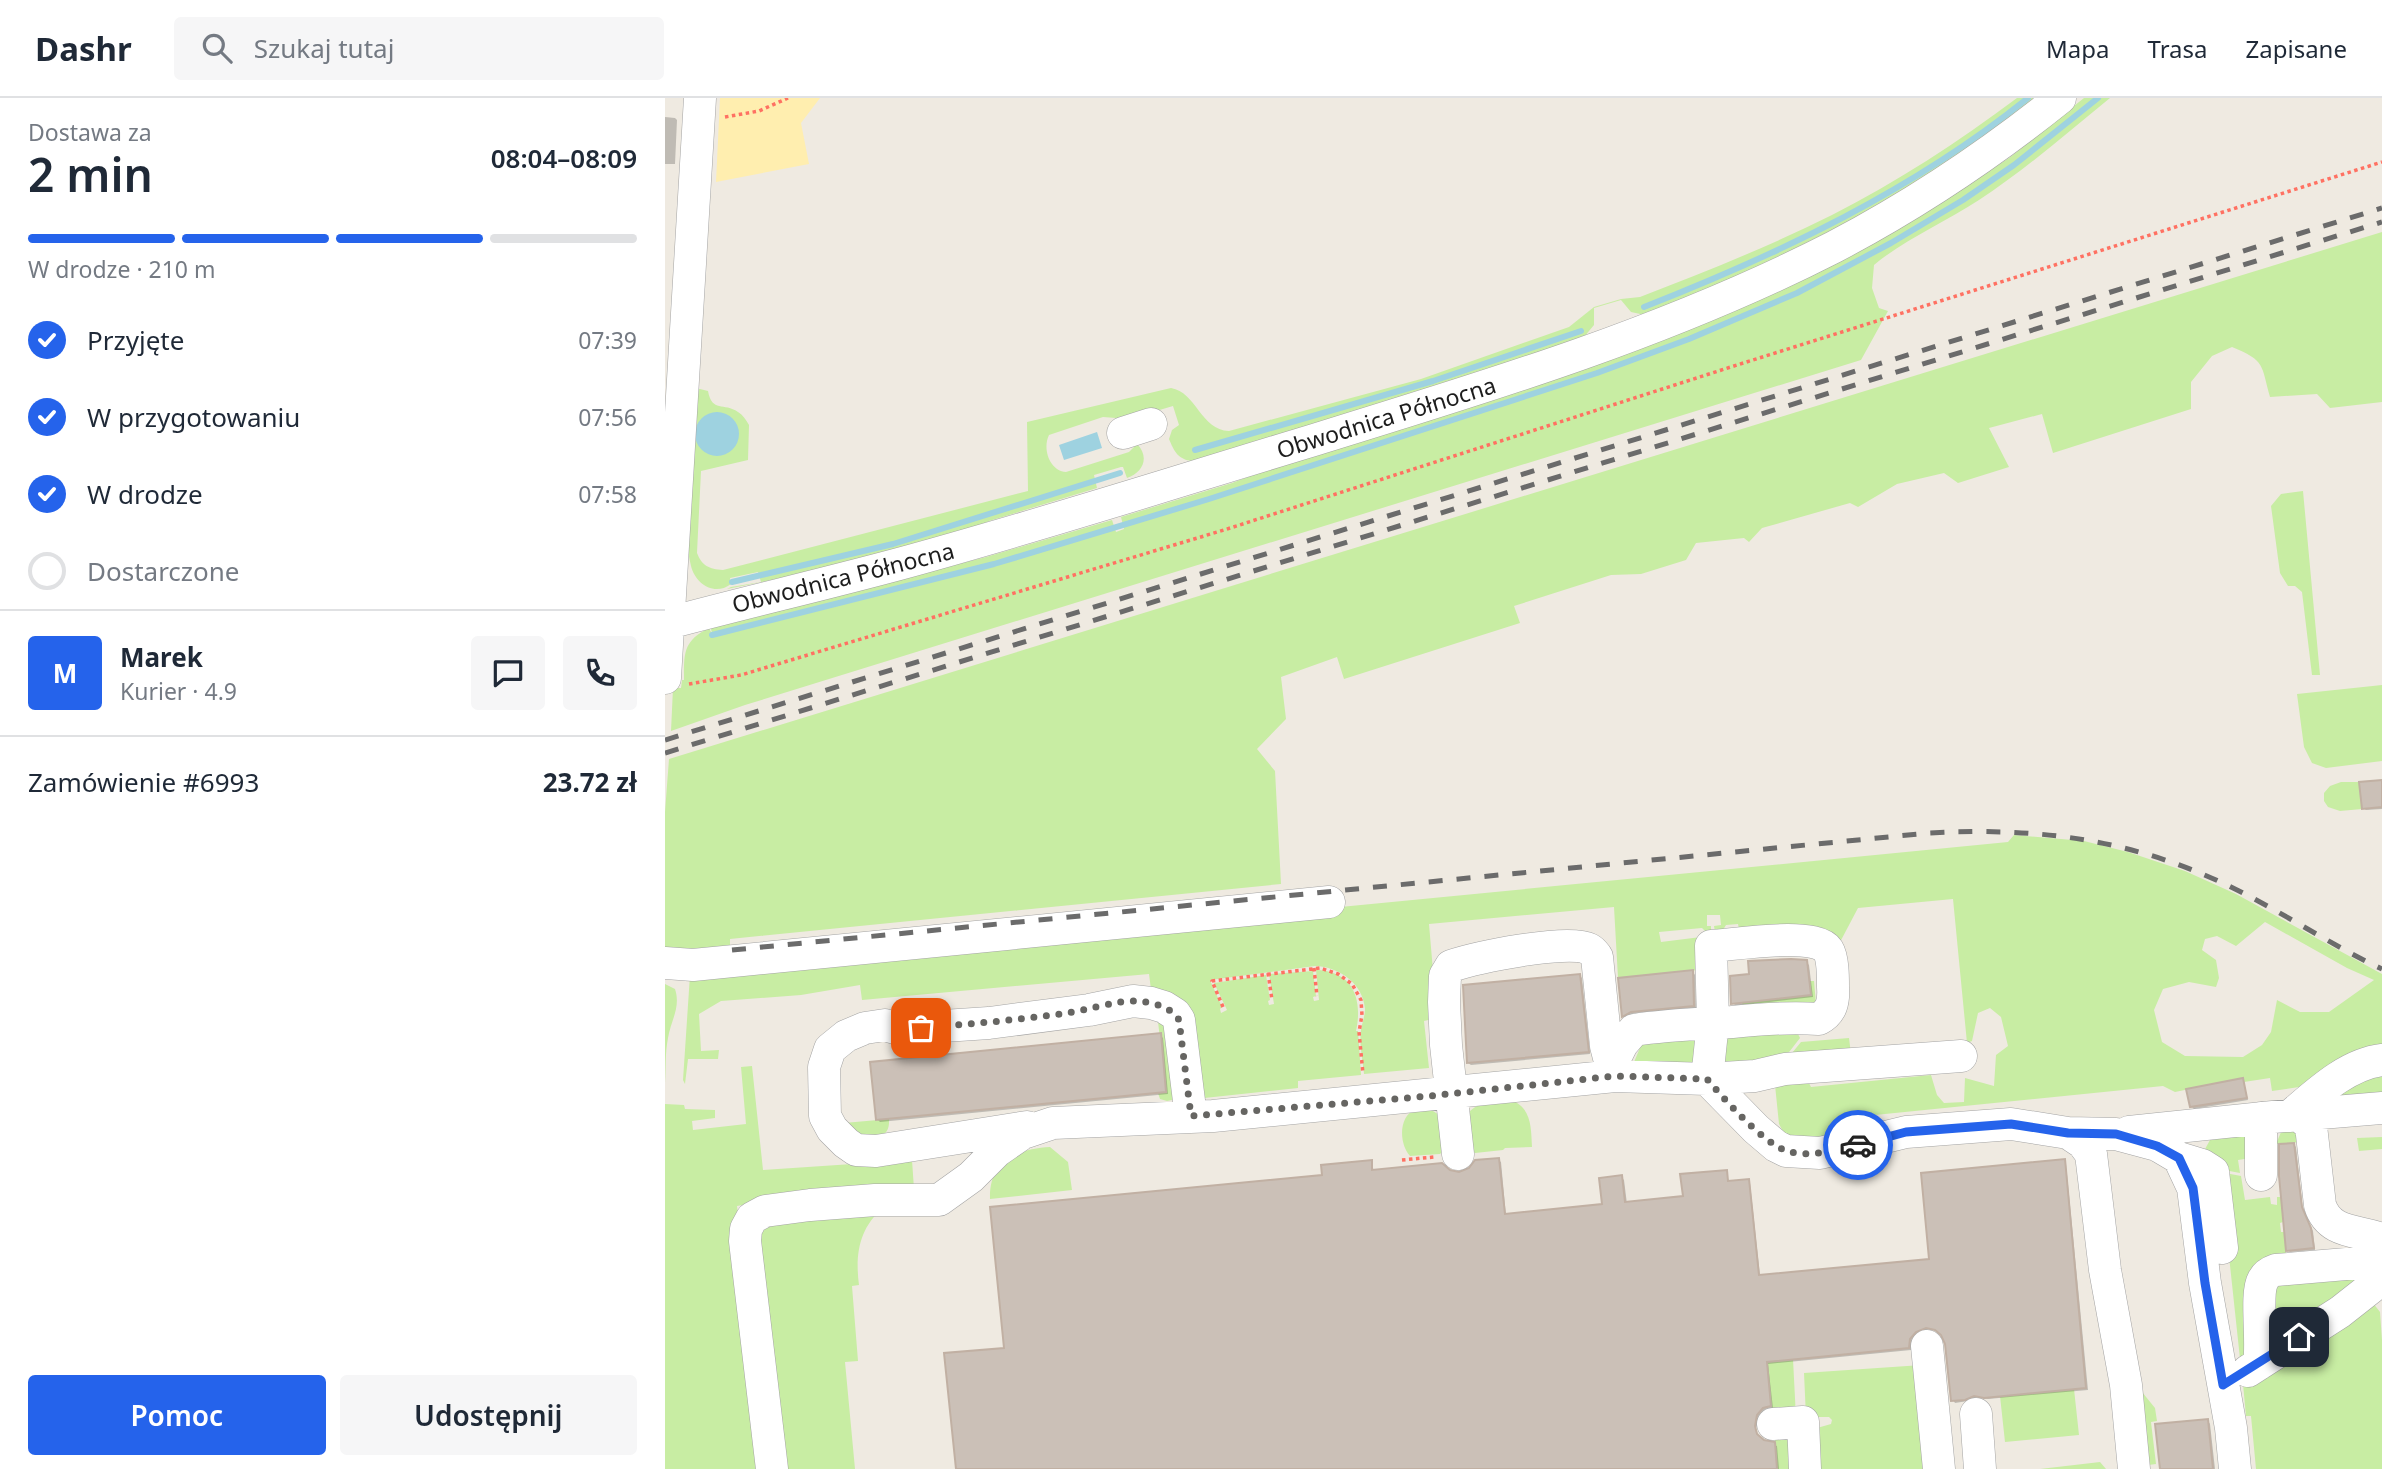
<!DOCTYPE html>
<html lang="pl">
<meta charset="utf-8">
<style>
:root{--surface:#fff;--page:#f6f6f7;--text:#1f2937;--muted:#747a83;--line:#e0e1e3;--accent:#2563eb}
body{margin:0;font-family:"Noto Sans",sans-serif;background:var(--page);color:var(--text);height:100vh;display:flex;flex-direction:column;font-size:26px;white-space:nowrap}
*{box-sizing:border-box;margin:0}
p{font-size:23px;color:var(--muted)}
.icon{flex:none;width:38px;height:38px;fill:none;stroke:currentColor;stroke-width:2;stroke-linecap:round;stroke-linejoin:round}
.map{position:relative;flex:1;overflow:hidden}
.side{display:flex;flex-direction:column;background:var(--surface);width:665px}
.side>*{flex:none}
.pin{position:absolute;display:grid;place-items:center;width:60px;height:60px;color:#fff;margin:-30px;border-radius:14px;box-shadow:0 4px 10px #0006}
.courier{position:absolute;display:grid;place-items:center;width:70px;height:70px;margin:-35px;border:5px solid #2563eb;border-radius:50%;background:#fff;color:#222;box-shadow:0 2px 9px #0007}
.headline em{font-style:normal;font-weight:600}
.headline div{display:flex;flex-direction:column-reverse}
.headline{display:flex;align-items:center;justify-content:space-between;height:119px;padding:0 28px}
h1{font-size:46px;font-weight:600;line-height:52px}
.bar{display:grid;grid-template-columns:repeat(4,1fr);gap:10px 7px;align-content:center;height:84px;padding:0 28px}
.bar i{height:9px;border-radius:5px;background:var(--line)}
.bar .current{background:var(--accent)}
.bar p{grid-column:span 4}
.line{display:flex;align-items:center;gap:18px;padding:0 28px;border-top:2px solid var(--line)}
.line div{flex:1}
.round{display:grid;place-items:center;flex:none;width:74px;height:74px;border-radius:7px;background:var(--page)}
ol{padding:0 28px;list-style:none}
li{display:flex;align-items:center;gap:21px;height:77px}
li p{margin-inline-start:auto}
li .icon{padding:7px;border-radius:50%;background:var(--accent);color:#fff;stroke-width:4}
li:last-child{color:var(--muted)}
li i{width:38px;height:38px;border:4px solid var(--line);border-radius:50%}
.cta{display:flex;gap:14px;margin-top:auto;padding:14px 28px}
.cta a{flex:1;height:80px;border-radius:7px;background:var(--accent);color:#fff;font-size:28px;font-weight:600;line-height:80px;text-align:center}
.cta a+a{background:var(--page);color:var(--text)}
header{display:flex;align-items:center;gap:42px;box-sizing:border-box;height:98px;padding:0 35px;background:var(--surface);border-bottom:2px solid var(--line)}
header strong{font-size:33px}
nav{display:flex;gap:38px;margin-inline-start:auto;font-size:24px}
.search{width:490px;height:63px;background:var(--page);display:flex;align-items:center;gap:18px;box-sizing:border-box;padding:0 24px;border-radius:7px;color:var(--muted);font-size:26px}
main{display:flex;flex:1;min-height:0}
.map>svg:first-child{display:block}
</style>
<header>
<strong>Dashr</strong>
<div class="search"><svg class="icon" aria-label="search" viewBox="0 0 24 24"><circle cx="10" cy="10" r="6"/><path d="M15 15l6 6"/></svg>Szukaj tutaj</div>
<nav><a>Mapa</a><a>Trasa</a><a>Zapisane</a></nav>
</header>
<main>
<section class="side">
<div class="headline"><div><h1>2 min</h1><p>Dostawa za</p></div><em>08:04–08:09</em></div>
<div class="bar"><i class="current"></i><i class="current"></i><i class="current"></i><i></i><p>W drodze · 210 m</p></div>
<ol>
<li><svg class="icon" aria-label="check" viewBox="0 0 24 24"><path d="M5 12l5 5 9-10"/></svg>Przyjęte<p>07:39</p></li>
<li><svg class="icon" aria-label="check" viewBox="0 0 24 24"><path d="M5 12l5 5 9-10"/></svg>W przygotowaniu<p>07:56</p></li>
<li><svg class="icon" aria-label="check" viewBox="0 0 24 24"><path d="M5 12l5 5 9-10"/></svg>W drodze<p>07:58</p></li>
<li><i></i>Dostarczone</li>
</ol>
<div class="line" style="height:126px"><b class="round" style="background:var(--accent);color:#fff">M</b><div><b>Marek</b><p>Kurier · 4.9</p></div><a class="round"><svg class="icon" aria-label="chat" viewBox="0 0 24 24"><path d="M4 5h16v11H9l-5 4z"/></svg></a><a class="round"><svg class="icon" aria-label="phone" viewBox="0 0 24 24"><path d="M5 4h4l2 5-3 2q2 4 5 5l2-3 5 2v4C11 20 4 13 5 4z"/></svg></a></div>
<div class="line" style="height:91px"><div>Zamówienie #6993</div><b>23.72 zł</b></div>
<div class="cta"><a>Pomoc</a><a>Udostępnij</a></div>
</section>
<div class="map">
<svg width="1717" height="1371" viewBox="0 0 1717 1371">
<rect width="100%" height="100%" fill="#efeae1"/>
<!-- grass -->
<path fill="#c8eda3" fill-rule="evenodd" d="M 1352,0 L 1372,0 C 1338,24 1306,50 1272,72 C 1180,131 1081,175 980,217 L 966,214 L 956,202 L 929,210 L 929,227 L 919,239 L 752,294 L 528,363 C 513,362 509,353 504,341 L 507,332 L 514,327 L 508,308 L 464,321 L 438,319 L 384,337 C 377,351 385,373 401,374 L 464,354 L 472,346 C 485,359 478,375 462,380 L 458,369 L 456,369 L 429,377 L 432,390 L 324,423 L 312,429 C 229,452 147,475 62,491 L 66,489 L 96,484 L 93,474 L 65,480 L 66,486 C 49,499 30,485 26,468 C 20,446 23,420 24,397 C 25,361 26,325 27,289 L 43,293 C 47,315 59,304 73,314 C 78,317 81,322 84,327 L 83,362 L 36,373 L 32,455 C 37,468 44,471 58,472 L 363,393 L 362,324 L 506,290 C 531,294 536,332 564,333 L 756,281 L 904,229 L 929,209 L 956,201 L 975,199 C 1040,174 1105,148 1167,117 C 1232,84 1293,44 1352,0 Z
M 1419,0 L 1445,0 C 1402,35 1360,72 1314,102 C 1279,125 1240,141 1209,167 L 1207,190 L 1214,210 L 1223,213 L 1196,262 L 80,607 L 6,633 L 8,590 L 16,590 L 17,582 L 19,582 C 19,555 18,543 44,530 L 48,538 L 45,528 L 321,459 L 447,422 L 451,434 L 459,431 L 456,419 L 567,385 L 1235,130 L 1344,60 Z
M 1717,134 L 1717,304 L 1665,310 L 1652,296 L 1605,299 C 1596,267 1601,263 1567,249 L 1547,258 L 1526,284 L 1526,311 L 1388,355 L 1377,316 L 1324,330 L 1344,369 L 1293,385 L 1279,375 L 1232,386 L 1193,409 L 1185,405 L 1097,430 L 1084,444 L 1079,440 L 1031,445 L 1021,462 L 976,476 L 946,477 L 849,508 L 855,525 L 679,581 L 672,559 L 616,579 L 621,621 L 592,651 L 610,673 L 616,786 L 65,841 L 65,856 C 45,858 18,865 0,852 L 0,714 L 4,661 Z
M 1638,393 L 1655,577 L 1647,577 L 1637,494 L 1630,488 L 1623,488 L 1615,475 L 1606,408 L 1616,396 Z
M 1717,587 L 1717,663 L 1661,670 L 1647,665 L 1639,649 L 1632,596 Z
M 1676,684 L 1694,684 L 1697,711 L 1675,713 L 1663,709 L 1659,703 L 1659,695 L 1665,688 Z
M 1349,737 L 1419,743 L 1463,754 L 1520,773 L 1571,796 L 1717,876 L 1717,954 L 1641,998 L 1634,989 L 1607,993 L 1605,980 L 1579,984 L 1578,980 L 1510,994 L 1498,988 L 1210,1017 L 1205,1030 L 1138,1044 L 1120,1037 L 1114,1026 L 1110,987 L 1139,975 L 1146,989 L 1266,977 L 1272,997 L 1279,1005 L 1299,1004 L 1300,980 L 1329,988 L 1331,957 L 1343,948 L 1336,919 L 1325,910 L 1313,915 L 1307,943 L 1302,945 L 1288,801 L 1193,810 L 1174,846 L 1075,836 L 1073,826 L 1061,827 L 1058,832 L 1050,834 L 1049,828 L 1056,827 L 1055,817 L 1042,817 L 1042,828 L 1046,828 L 1046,834 L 1041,834 L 1037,830 L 994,834 L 996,844 L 1036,839 L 1034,872 L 953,880 L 949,809 L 764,826 L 772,920 L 759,923 L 764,970 L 699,976 C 698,963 694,946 696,932 C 697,925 700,918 700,911 C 698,885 674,869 650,868 L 545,882 L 557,909 L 555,911 L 556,915 L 562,912 L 549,885 L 601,877 L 605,902 L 603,903 L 604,907 L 609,906 L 604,876 L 648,873 L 651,898 L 648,899 L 649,903 L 654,902 L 651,872 C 688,873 698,901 691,933 L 693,933 L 696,977 L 633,983 L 633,990 L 530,1001 L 487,899 L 484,876 L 197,902 L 195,887 L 136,897 L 56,903 L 34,916 L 36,953 L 54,952 L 53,961 L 23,961 L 20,986 L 18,982 L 25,877 L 665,810 L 1343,744 ZM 1600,824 L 1682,870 L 1709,882 L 1664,914 L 1635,914 L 1612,902 L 1606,934 L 1597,947 L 1578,959 L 1520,958 L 1497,944 L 1489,912 L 1498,891 L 1524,884 L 1551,889 L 1554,880 L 1551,862 L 1537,852 L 1540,841 L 1552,838 L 1571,848 Z
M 1144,883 L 1149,883 L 1151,906 L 1064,917 L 1061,911 L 1078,910 L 1077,904 Z
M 0,886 L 10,891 C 16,909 6,922 3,940 C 0,955 1,970 0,985 Z
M 492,915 L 500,916 L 517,1000 L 502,1003 L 495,1001 L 493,995 L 501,993 Z
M 1057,931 L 1131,932 L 1135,940 L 1114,967 L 1055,970 Z
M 1037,934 L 1031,965 L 967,969 L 979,940 Z
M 1184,940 L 1186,956 L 1118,966 L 1136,944 Z
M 87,968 L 98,1072 L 247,1062 L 249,1091 L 106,1102 L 72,1108 L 102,1371 L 0,1371 L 0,1006 L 19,1007 L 20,1011 L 50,1012 L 50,1020 L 27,1023 L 28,1032 L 81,1026 L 76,969 Z
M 1717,968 L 1717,1001 L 1658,1007 Z
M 846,1002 C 867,1010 866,1030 867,1049 L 840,1050 L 838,1052 L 810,1055 L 805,1051 L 803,1015 C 816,1002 829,1003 846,1002 Z
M 763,1010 L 776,1018 L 778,1053 L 775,1056 L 745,1058 C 734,1046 733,1018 751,1011 C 755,1010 759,1011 763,1010 Z
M 224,1021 C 225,1037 216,1039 203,1043 L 179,1025 Z
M 1619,1032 L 1632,1033 L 1637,1044 L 1611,1046 L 1616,1034 Z
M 1584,1035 L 1586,1060 L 1573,1062 L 1575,1075 L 1554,1071 L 1539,1053 L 1545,1042 Z
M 1717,1039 L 1717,1051 L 1694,1053 L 1692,1040 Z
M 385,1049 L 403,1064 L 407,1092 L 325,1101 C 324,1062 352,1051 385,1049 Z
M 1555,1074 L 1576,1078 L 1580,1102 L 1605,1099 L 1606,1106 L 1612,1107 L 1612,1099 L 1616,1099 L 1618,1124 L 1615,1125 L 1616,1134 L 1619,1134 L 1622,1167 L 1603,1166 L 1591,1246 L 1576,1270 Z
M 218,1110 C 194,1130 190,1157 194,1187 L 187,1188 L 193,1263 L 180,1264 L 190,1371 L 112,1371 L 92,1129 Z
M 1717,1170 L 1603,1254 L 1604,1188 Z
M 1708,1205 L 1715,1214 L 1717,1242 L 1717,1371 L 1591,1371 L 1586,1318 L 1581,1318 L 1578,1286 Z
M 1128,1261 L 1131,1320 L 1108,1322 L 1102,1264 Z
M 1257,1267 L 1267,1371 L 1144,1371 L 1152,1330 L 1166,1326 L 1167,1322 L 1164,1319 L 1141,1319 L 1139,1275 Z
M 1409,1291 L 1414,1337 L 1340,1344 L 1335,1298 Z
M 1477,1294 L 1490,1310 L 1492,1323 L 1486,1324 L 1491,1366 L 1476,1368 Z
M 1132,1329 L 1134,1371 L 1112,1371 L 1109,1331 Z
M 1435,1364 L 1441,1371 L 1375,1371 Z"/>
<!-- sand -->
<path fill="#ffeeaf" d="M 55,0 L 155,0 L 136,25 L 144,66 L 51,84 Z"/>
<!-- water -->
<path fill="#9ed2e0" d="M30 336a22 22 0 1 1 44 0a22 22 0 1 1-44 0Z
M 432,334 L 437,350 L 399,362 L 394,347 Z"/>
<!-- shadow -->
<path fill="#0003" d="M 0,19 L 10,20 L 12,22 L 10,66 L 0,66 Z
M 1717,684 L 1717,711 L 1701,712 L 1698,710 Z
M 1141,864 L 1144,867 L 1148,899 L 1071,908 L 1068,905 Z
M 1028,874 L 1030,877 L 1031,910 L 969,915 L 960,920 L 958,918 Z
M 915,878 L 917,880 L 925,956 L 806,967 L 803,965 Z
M 495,937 L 498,940 L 503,996 L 215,1024 L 213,1022 Z
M 1578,982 L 1583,1002 L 1529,1011 L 1526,1008 Z
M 1629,1047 L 1631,1049 L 1638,1113 L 1648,1133 L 1650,1152 L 1625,1154 L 1622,1152 Z
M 833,1062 L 836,1064 L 841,1118 L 939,1108 L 956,1079 L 959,1082 L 962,1106 L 1019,1100 L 1061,1073 L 1064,1085 L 1083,1083 L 1085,1085 L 1095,1178 L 1266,1162 L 1399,1063 L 1401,1066 L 1423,1292 L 1323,1301 L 1312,1299 L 1303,1303 L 1290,1305 L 1288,1302 L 1282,1245 L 1274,1233 L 1264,1231 L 1253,1235 L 1247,1244 L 1246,1252 L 1103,1266 L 1108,1310 L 1101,1312 L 1094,1320 L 1091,1331 L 1094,1340 L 1098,1344 L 1112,1348 L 1114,1371 L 292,1371 L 340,1251 L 659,1078 L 706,1064 L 709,1073 L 794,1076 Z
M 1543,1323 L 1545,1326 L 1550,1371 L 1496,1371 Z"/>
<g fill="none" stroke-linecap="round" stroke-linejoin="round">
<!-- stream -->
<path stroke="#9ed2e0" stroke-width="6" d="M 979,209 C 1114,156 1249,92 1363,0
M 530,352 L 768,283 L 916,233
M 67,484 L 228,446 L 455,375
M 47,537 L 329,466 L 544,401 L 932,275 L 1024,241 L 1132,195 L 1226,145 L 1298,102 L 1349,67 L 1433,0"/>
</g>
<!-- building -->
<path fill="#cbc0b7" stroke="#c1b0a3" stroke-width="2" d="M 1717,682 L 1717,709 L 1697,711 L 1694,684 Z
M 1126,861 L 1142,862 L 1146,897 L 1066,906 L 1065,878 L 1084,876 L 1083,863 Z
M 1028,872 L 1029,908 L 966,914 L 957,919 L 953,880 Z
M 915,876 L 924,954 L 802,965 L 798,887 Z
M 496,935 L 501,994 L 211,1022 L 205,964 Z
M 1578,980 L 1582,1000 L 1525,1009 L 1521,991 Z
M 1629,1045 L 1637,1109 L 1646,1130 L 1649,1150 L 1621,1153 L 1614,1078 L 1614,1046 Z
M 834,1060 L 840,1116 L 937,1106 L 934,1080 L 957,1077 L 960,1104 L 1018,1098 L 1015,1076 L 1062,1072 L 1063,1083 L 1084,1081 L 1094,1177 L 1264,1161 L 1256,1075 L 1400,1061 L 1421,1290 L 1319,1300 L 1309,1298 L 1300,1302 L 1286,1303 L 1280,1246 L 1276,1237 L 1270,1232 L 1261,1230 L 1251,1234 L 1245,1241 L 1244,1250 L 1102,1264 L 1106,1308 L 1098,1310 L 1092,1317 L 1090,1328 L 1092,1336 L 1099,1342 L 1110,1344 L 1112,1371 L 291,1371 L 279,1255 L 339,1250 L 325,1109 L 657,1077 L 656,1067 L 707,1062 L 707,1072 L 777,1065 L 785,1072 L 794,1074 L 804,1070 L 810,1062 Z
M 1543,1321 L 1548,1371 L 1495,1371 L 1490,1326 Z"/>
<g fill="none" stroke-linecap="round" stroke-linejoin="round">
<defs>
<path id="minor" d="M 458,335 L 486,326
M 0,526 C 78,505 156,487 234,466 C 370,429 504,386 639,345 C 818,290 1001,235 1169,149 C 1249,107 1324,57 1395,0
M 0,580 L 35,0
M 0,865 L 28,867 L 664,804
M 946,968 L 957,946 L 969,932 C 1002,927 1034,926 1067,924 C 1096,921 1124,919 1154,921 C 1167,914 1169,903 1168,889 C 1168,879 1168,860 1163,852 C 1150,833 1068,847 1046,848 L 1048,924 L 1042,981 L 1090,978 L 1120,971 L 1296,958
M 1634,1017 L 1646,1028 L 1655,1107 C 1664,1136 1693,1132 1717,1141
M 1625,1018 C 1651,996 1682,966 1717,962
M 1596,1020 L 1596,1077
M 362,1029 L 211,1053 L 191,1052 L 181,1045 L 167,1031 L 160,1018 L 159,969 L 165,951 L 181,938 L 200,930 L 220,927 L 233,931 L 324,925 L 424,912 L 468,903 L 486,905 L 499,909 L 510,916 L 514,922 L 526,1019
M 1464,1034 L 1608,1019 L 1717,1010
M 1403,1035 L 1451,1036 L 1492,1047 L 1514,1060 L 1528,1090 L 1540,1185 L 1566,1330 L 1570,1371
M 793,1056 L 781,947 L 779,904 L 780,878 L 786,868 C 810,860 903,840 924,851 C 928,853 929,855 932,859 L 941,948 L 948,975
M 1514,1060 L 1537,1067 L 1548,1074 L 1557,1150
M 1262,1248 L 1274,1371
M 1594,1266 C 1598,1244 1590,1196 1598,1182 C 1601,1176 1605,1174 1611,1172 L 1717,1163
M 1583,1273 L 1675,1214 L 1717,1181
M 1311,1316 L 1315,1371
M 1108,1326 L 1138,1324 L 1140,1371
M 107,1371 L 80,1143 L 81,1131 L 87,1120 L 100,1113 L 145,1107 L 210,1102 L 274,1102 L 306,1079 L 332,1053 L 358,1035 L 388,1025 L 548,1018 L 950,978 L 1042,981 L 1091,1031 L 1111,1048 L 1121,1053 L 1155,1055 L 1241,1034 L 1346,1026 L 1403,1035 L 1418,1045 L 1426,1056 L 1440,1172 L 1461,1287 L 1469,1371"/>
</defs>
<!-- minor casing -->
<use href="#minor" stroke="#a4a4a4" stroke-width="33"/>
<!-- path -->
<path stroke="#ff7162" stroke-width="3.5" stroke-dasharray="3.5 3.5" stroke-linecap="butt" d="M 60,19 L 94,13 L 123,0
M 24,586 L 76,577 L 559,432 L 1072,267 L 1717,64
M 649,870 L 652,898
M 603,875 L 607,902
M 558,909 L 547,883 L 655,870 L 673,876 L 687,886 L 696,902 L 697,917 L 694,934 L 698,976
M 737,1062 L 769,1059"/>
<!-- minor -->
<use href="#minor" stroke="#fff" stroke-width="32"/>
<!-- rail -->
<path stroke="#6b6b6b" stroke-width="5" stroke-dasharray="14 14" stroke-linecap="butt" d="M 0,642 L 1717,110
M 0,655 L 1717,124
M 67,852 L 1264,735 C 1374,729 1468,741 1568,790 C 1619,815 1666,847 1717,871"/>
</g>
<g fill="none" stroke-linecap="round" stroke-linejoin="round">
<!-- done -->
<path stroke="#666562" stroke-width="7" stroke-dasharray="0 12.6" d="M 256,930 C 305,926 353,922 402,915 C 422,912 453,902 471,903 C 487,904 505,908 514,922 L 526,1018 L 765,998 L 950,978 L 1042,981 C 1058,1000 1099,1046 1122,1053 C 1144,1060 1171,1052 1193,1047"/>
<!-- route -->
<path stroke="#2563eb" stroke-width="9" d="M 1193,1047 L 1241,1034 L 1346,1026 L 1403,1035 L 1451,1036 L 1492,1048 L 1514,1060 L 1528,1090 L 1540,1185 L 1558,1287 L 1634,1239"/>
</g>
<g text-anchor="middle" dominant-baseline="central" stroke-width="5" stroke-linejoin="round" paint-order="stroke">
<!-- street labels -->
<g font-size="23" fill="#1d1d1d" stroke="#fff">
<text transform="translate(721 319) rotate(-17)">Obwodnica Północna</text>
<text transform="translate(178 479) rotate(-14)">Obwodnica Północna</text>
</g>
</g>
</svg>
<div class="pin" style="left:256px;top:930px;background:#ea580c"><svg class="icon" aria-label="bag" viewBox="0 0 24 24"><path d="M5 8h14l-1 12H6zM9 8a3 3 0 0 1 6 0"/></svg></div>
<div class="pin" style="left:1634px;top:1239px;background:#1f2937"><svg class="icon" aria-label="home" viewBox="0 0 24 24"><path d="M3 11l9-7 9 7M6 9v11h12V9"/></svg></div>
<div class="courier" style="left:1193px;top:1047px"><svg class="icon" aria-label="car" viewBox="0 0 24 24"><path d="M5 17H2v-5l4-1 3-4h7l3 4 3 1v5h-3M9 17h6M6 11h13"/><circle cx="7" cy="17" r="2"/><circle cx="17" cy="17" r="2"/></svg></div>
</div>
</main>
